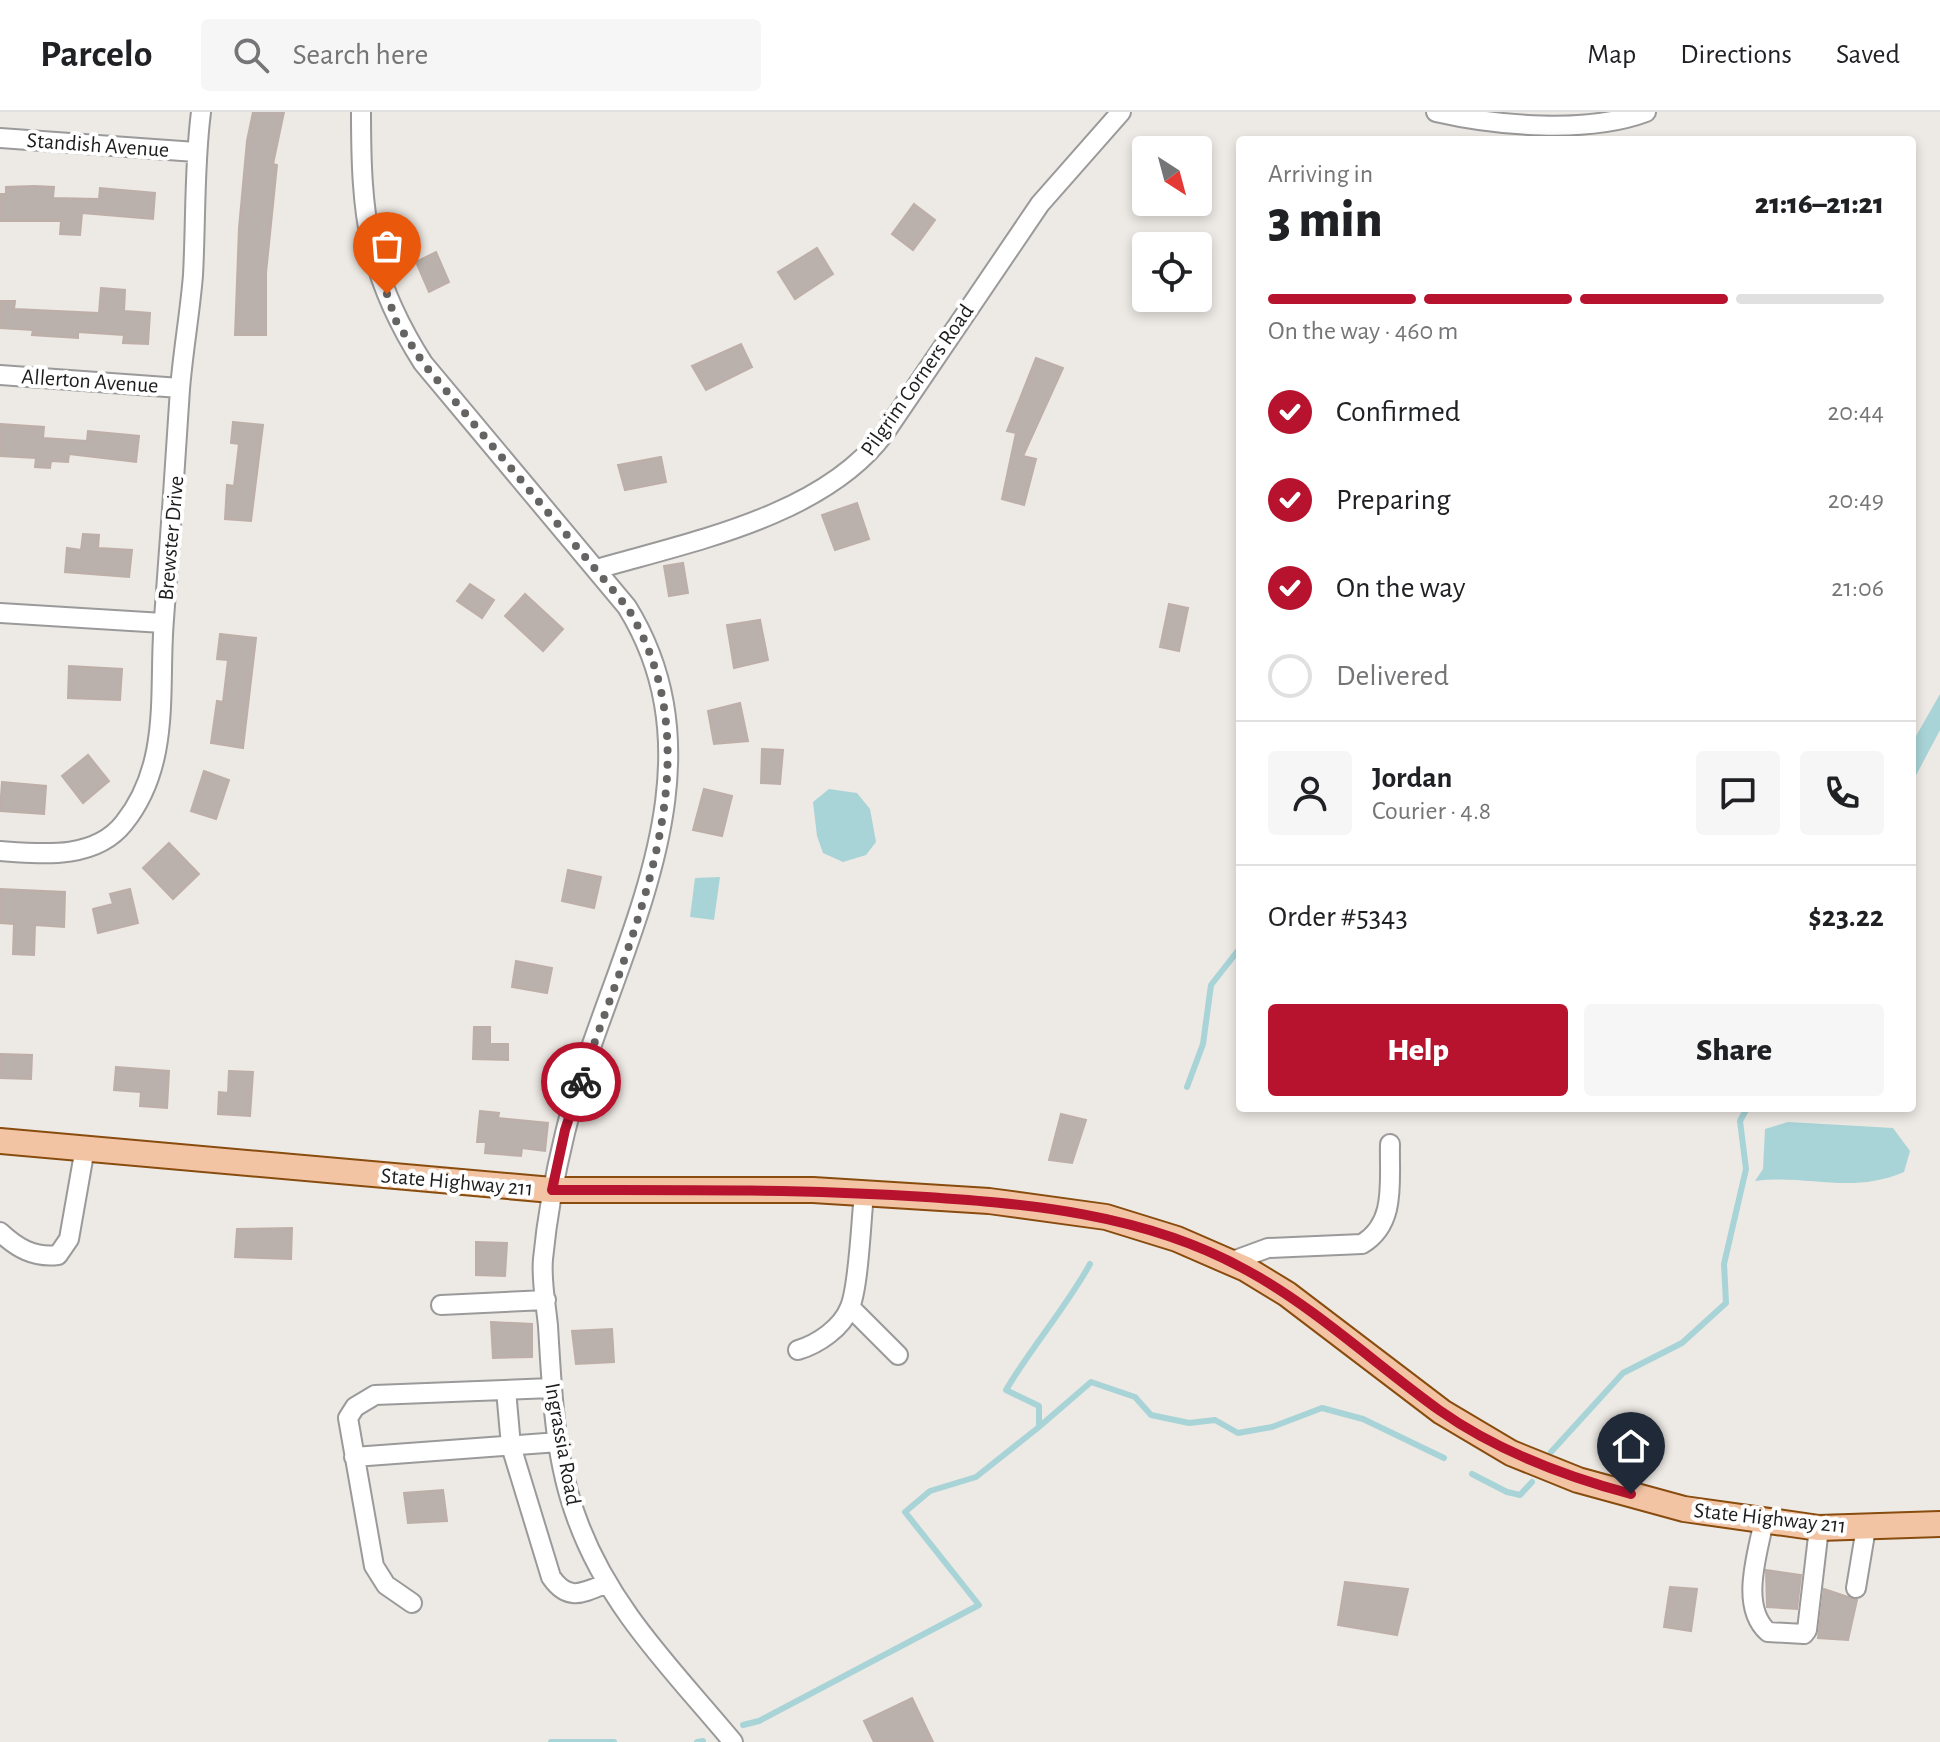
<!DOCTYPE html>
<meta charset="utf-8">
<style>
:root{--surface:#fff;--page:#f6f6f6;--text:#202124;--muted:#757577;--line:#e0e0e0;--accent:#b7132e}
body{margin:0;font-family:"Alegreya Sans",sans-serif;background:var(--page);color:var(--text);height:100vh;display:flex;flex-direction:column;font-size:30px;white-space:nowrap}
*{box-sizing:border-box;margin:0}
p{font-size:26px;color:var(--muted)}
.icon{flex:none;width:44px;height:44px;fill:none;stroke:currentColor;stroke-width:2;stroke-linecap:round;stroke-linejoin:round}
.map{position:relative;flex:1;overflow:hidden}
.side{position:absolute;left:1236px;top:24px;width:680px;height:976px;display:flex;flex-direction:column;background:var(--surface);border-radius:8px;box-shadow:0 4px 12px #0003}
.side>*{flex:none}
.needle{width:52px;rotate:144deg}
.fabs{position:absolute;left:1132px;top:24px;display:grid;gap:16px}
.fabs a{display:grid;place-items:center;width:80px;height:80px;border-radius:8px;background:var(--surface);box-shadow:0 4px 12px #0003;font-size:40px}
.pin{position:absolute;display:grid;place-items:center;width:68px;height:68px;color:#fff;margin:-82px -34px;border-radius:50% 50% 50% 0;rotate:-45deg;box-shadow:0 0 8px #0007}
.pin .icon{rotate:45deg}
.courier{position:absolute;display:grid;place-items:center;width:80px;height:80px;margin:-40px;border:6px solid #b7132e;border-radius:50%;background:#fff;color:#222;box-shadow:0 2px 10px #0007}
.head em{font-style:normal;font-weight:800}
.head div{display:flex;flex-direction:column-reverse}
.head{display:flex;align-items:center;justify-content:space-between;height:136px;padding:0 32px}
h1{font-size:52px;font-weight:800;line-height:60px}
.bar{display:grid;grid-template-columns:repeat(4,1fr);gap:12px 8px;align-content:center;height:96px;padding:0 32px}
.bar i{height:10px;border-radius:6px;background:var(--line)}
.bar .active{background:var(--accent)}
.bar p{grid-column:span 4}
.line{display:flex;align-items:center;gap:20px;padding:0 32px;border-top:2px solid var(--line)}
.line div{flex:1}
.round{display:grid;place-items:center;flex:none;width:84px;height:84px;border-radius:8px;background:var(--page)}
ol{padding:0 32px;list-style:none}
li{display:flex;align-items:center;gap:24px;height:88px}
li p{margin-inline-start:auto}
li .icon{padding:8px;border-radius:50%;background:var(--accent);color:#fff;stroke-width:4}
li:last-child{color:var(--muted)}
li i{width:44px;height:44px;border:4px solid var(--line);border-radius:50%}
.cta{display:flex;gap:16px;margin-top:auto;padding:16px 32px}
.cta a{flex:1;height:92px;border-radius:8px;background:var(--accent);color:#fff;font-size:32px;font-weight:800;line-height:92px;text-align:center}
.cta a+a{background:var(--page);color:var(--text)}
header{display:flex;align-items:center;gap:48px;box-sizing:border-box;height:112px;padding:0 40px;background:var(--surface);border-bottom:2px solid var(--line)}
header strong{font-size:38px}
nav{display:flex;gap:44px;margin-inline-start:auto;font-size:28px}
.search{width:560px;height:72px;background:var(--page);display:flex;align-items:center;gap:20px;box-sizing:border-box;padding:0 28px;border-radius:8px;color:var(--muted);font-size:30px}
.map>svg:first-child{display:block}
</style>
<header>
<strong>Parcelo</strong>
<div class="search"><svg class="icon" aria-label="search" viewBox="0 0 24 24"><circle cx="10" cy="10" r="6"/><path d="M15 15l6 6"/></svg>Search here</div>
<nav><a>Map</a><a>Directions</a><a>Saved</a></nav>
</header>
<div class="map">
<svg width="1940" height="1630" viewBox="0 0 1940 1630">
<rect width="100%" height="100%" fill="#ede9e4"/>
<!-- water -->
<path fill="#a8d4d7" d="M 1940,582 L 1940,618 L 1912,671 L 1912,631 Z
M 829,677 L 857,681 L 870,697 L 876,730 L 866,743 L 843,750 L 823,741 L 817,724 L 813,690 Z
M 720,765 L 714,808 L 690,805 L 695,766 Z
M 1788,1010 L 1893,1016 L 1910,1039 L 1904,1060 C 1850,1083 1809,1062 1755,1069 L 1763,1057 L 1765,1017 Z"/>
<g fill="none" stroke-linecap="round" stroke-linejoin="round">
<!-- stream -->
<path stroke="#a8d4d7" stroke-width="6" d="M 1187,975 L 1203,932 L 1211,873 L 1240,836
M 1040,1314 L 1091,1270 L 1135,1285 L 1151,1303 L 1189,1311 L 1215,1308 L 1238,1321 L 1272,1315 L 1322,1296 L 1363,1307 L 1444,1346
M 1551,1340 L 1623,1261 L 1682,1231 L 1726,1191 L 1724,1152 L 1746,1057 L 1740,1009 L 1747,996
M 1472,1362 L 1507,1380 L 1520,1383 L 1532,1370
M 743,1613 L 759,1609 L 979,1493 L 905,1400 L 930,1379 L 976,1365 L 1039,1315 L 1039,1294 L 1006,1278 C 1032,1234 1065,1197 1090,1152
M 551,1630 L 614,1630
M 697,1630 L 703,1629"/>
</g>
<!-- building -->
<path fill="#bab1ad" stroke="#beaea8" stroke-width="2" d="M 253,0 L 284,0 L 273,52 L 277,53 L 266,161 L 266,223 L 235,223 L 239,116 L 247,29 Z
M 34,74 L 54,75 L 53,86 L 99,87 L 100,76 L 155,81 L 153,107 L 82,101 L 80,123 L 60,122 L 61,109 L 0,109 L 0,82 L 6,82 L 6,75 Z
M 914,92 L 935,108 L 913,138 L 892,122 Z
M 817,136 L 833,162 L 795,187 L 778,160 Z
M 436,140 L 449,170 L 429,180 L 416,150 Z
M 101,176 L 125,178 L 124,199 L 150,201 L 148,232 L 123,231 L 124,223 L 78,220 L 78,226 L 32,223 L 33,218 L 0,216 L 0,189 L 15,189 L 14,197 L 99,201 Z
M 741,232 L 752,255 L 706,278 L 692,254 Z
M 1036,246 L 1063,256 L 1023,344 L 1036,347 L 1024,393 L 1002,387 L 1016,321 L 1007,319 Z
M 233,310 L 263,313 L 251,409 L 225,407 L 227,373 L 234,374 L 239,332 L 231,331 Z
M 0,312 L 44,315 L 43,326 L 87,329 L 88,319 L 139,324 L 136,350 L 69,342 L 68,350 L 51,349 L 50,356 L 35,355 L 36,346 L 0,344 Z
M 661,345 L 666,370 L 625,378 L 618,353 Z
M 857,391 L 869,427 L 835,438 L 822,403 Z
M 83,422 L 99,423 L 98,436 L 132,438 L 129,465 L 65,460 L 67,436 L 81,438 Z
M 683,451 L 688,481 L 669,484 L 664,454 Z
M 470,472 L 494,488 L 482,506 L 457,489 Z
M 525,482 L 563,517 L 543,539 L 505,504 Z
M 1169,492 L 1188,496 L 1179,539 L 1160,535 Z
M 760,508 L 768,548 L 734,556 L 727,513 Z
M 220,522 L 256,526 L 243,636 L 211,631 L 217,589 L 223,590 L 228,548 L 217,547 Z
M 69,554 L 122,557 L 120,588 L 68,586 Z
M 740,591 L 748,629 L 714,632 L 708,599 Z
M 762,637 L 783,638 L 780,672 L 761,671 Z
M 88,643 L 109,669 L 83,691 L 62,664 Z
M 204,659 L 229,668 L 216,707 L 191,699 Z
M 2,670 L 46,674 L 44,702 L 0,699 Z
M 704,677 L 732,684 L 722,724 L 693,718 Z
M 169,731 L 199,762 L 173,787 L 143,756 Z
M 568,758 L 601,765 L 594,796 L 562,789 Z
M 0,777 L 65,780 L 64,815 L 35,813 L 34,843 L 13,842 L 14,812 L 0,811 Z
M 130,777 L 138,811 L 98,821 L 93,797 L 113,792 L 110,782 Z
M 516,849 L 552,856 L 547,881 L 512,875 Z
M 474,915 L 490,915 L 490,932 L 508,932 L 508,948 L 473,947 Z
M 0,942 L 32,943 L 31,967 L 0,966 Z
M 116,955 L 169,959 L 167,996 L 140,994 L 141,980 L 114,978 Z
M 229,959 L 253,960 L 250,1004 L 218,1002 L 219,980 L 228,981 Z
M 480,999 L 499,1001 L 498,1006 L 548,1011 L 545,1039 L 522,1036 L 521,1044 L 485,1041 L 486,1030 L 477,1030 Z
M 1061,1002 L 1086,1008 L 1072,1051 L 1049,1048 Z
M 292,1116 L 291,1147 L 235,1145 L 237,1117 Z
M 476,1130 L 507,1131 L 505,1164 L 476,1163 Z
M 491,1210 L 532,1212 L 532,1245 L 493,1246 Z
M 612,1217 L 614,1250 L 576,1252 L 572,1219 Z
M 443,1378 L 447,1409 L 408,1411 L 404,1381 Z
M 1766,1458 L 1801,1463 L 1797,1497 L 1767,1495 Z
M 1345,1470 L 1408,1477 L 1397,1523 L 1338,1513 Z
M 1670,1475 L 1697,1477 L 1691,1519 L 1664,1515 Z
M 1824,1477 L 1857,1488 L 1848,1528 L 1818,1526 Z
M 912,1586 L 933,1630 L 874,1630 L 864,1609 Z"/>
<g fill="none" stroke-linecap="round" stroke-linejoin="round">
<defs>
<path id="minor" d="M 361,0 C 361,103 367,163 423,251 L 627,495 C 733,667 606,850 565,1021 C 555,1062 547,1105 543,1147 C 541,1169 546,1192 548,1214 C 552,1278 554,1346 577,1407 C 609,1496 674,1559 733,1630
M 1436,0 C 1497,14 1587,22 1646,0
M 0,26 L 196,40
M 0,263 L 180,276
M 597,457 C 690,430 823,404 884,322 L 1040,92 L 1121,0
M 0,501 L 163,511
M 0,739 C 42,742 95,748 124,711 C 172,651 158,577 164,507 C 170,430 175,354 180,277 C 183,239 190,201 193,163 C 196,108 194,54 201,0
M 0,1120 C 17,1136 34,1146 58,1143 L 69,1127 L 85,1036
M 1230,1150 L 1268,1136 L 1362,1132 C 1397,1111 1389,1069 1390,1032
M 441,1193 L 546,1188
M 850,1195 L 898,1243
M 798,1238 C 818,1232 842,1216 850,1195 C 859,1173 861,1108 864,1082
M 506,1278 L 511,1334 L 551,1465 C 568,1490 583,1481 607,1471
M 354,1345 L 559,1330
M 1764,1408 C 1758,1441 1739,1494 1768,1520 L 1804,1522 L 1807,1518 L 1819,1416
M 1856,1476 L 1866,1416
M 412,1491 L 386,1473 L 374,1454 L 348,1306 L 355,1295 L 375,1283 L 552,1276"/>
<path id="major" d="M 0,1029 L 552,1078 L 813,1078 L 989,1089 L 1106,1105 L 1177,1127 L 1246,1157 L 1287,1182 L 1442,1300 L 1511,1341 L 1578,1368 L 1684,1397 L 1819,1416 L 1940,1412"/>
</defs>
<!-- minor casing -->
<use href="#minor" stroke="#9a9a9a" stroke-width="22"/>
<!-- major casing -->
<use href="#major" stroke="#884c0e" stroke-width="28"/>
<!-- minor -->
<use href="#minor" stroke="#fff" stroke-width="18"/>
<!-- major -->
<use href="#major" stroke="#f3c4a4" stroke-width="24"/>
</g>
<g fill="none" stroke-linecap="round" stroke-linejoin="round">
<!-- done -->
<path stroke="#666463" stroke-width="8" stroke-dasharray="0 14.4" d="M 387,182 L 396,209 L 423,251 L 627,495 C 720,646 631,819 581,970"/>
<!-- route -->
<path stroke="#b7132e" stroke-width="10" d="M 581,970 L 565,1018 L 552,1078 C 671,1078 790,1077 909,1084 C 1025,1091 1145,1101 1248,1159 C 1317,1197 1375,1252 1439,1298 C 1497,1339 1563,1364 1631,1382"/>
</g>
<g text-anchor="middle" dominant-baseline="central" stroke-width="8" stroke-linejoin="round" paint-order="stroke">
<!-- street labels -->
<g font-size="22" fill="#1d1d1d" stroke="#fff">
<text transform="translate(98 33) rotate(4)">Standish Avenue</text>
<text transform="translate(917 268) rotate(-55)">Pilgrim Corners Road</text>
<text transform="translate(90 269) rotate(4)">Allerton Avenue</text>
<text transform="translate(171 426) rotate(-85)">Brewster Drive</text>
<text transform="translate(457 1070) rotate(5)">State Highway 211</text>
<text transform="translate(563 1332) rotate(80)">Ingrassia Road</text>
<text transform="translate(1770 1406) rotate(6)">State Highway 211</text>
</g>
</g>
</svg>
<div class="fabs">
<a><svg class="needle" viewBox="-14 -14 28 28"><path d="M0-13l5 13h-10z" fill="#e53935"/><path d="M0 13l5-13h-10z" fill="#757577"/></svg></a>
<a><svg class="icon" aria-label="locate" viewBox="0 0 24 24"><circle cx="12" cy="12" r="6"/><path d="M12 2v4M12 18v4M2 12h4M18 12h4"/></svg></a>
</div>
<div class="pin" style="left:387px;top:182px;background:#ea580c"><svg class="icon" aria-label="bag" viewBox="0 0 24 24"><path d="M5 8h14l-1 12H6zM9 8a3 3 0 0 1 6 0"/></svg></div>
<div class="pin" style="left:1631px;top:1382px;background:#1f2937"><svg class="icon" aria-label="home" viewBox="0 0 24 24"><path d="M3 11l9-7 9 7M6 9v11h12V9"/></svg></div>
<div class="courier" style="left:581px;top:970px"><svg class="icon" aria-label="bike" viewBox="0 0 24 24"><circle cx="6" cy="16" r="4"/><circle cx="18" cy="16" r="4"/><path d="M6 16l4-8h5l3 8M10 8l3 8H6M13 5h3"/></svg></div>
<section class="side">
<div class="head"><div><h1>3 min</h1><p>Arriving in</p></div><em>21:16–21:21</em></div>
<div class="bar"><i class="active"></i><i class="active"></i><i class="active"></i><i></i><p>On the way · 460 m</p></div>
<ol>
<li><svg class="icon" aria-label="check" viewBox="0 0 24 24"><path d="M5 12l5 5 9-10"/></svg>Confirmed<p>20:44</p></li>
<li><svg class="icon" aria-label="check" viewBox="0 0 24 24"><path d="M5 12l5 5 9-10"/></svg>Preparing<p>20:49</p></li>
<li><svg class="icon" aria-label="check" viewBox="0 0 24 24"><path d="M5 12l5 5 9-10"/></svg>On the way<p>21:06</p></li>
<li><i></i>Delivered</li>
</ol>
<div class="line" style="height:144px"><a class="round"><svg class="icon" aria-label="person" viewBox="0 0 24 24"><circle cx="12" cy="8" r="4"/><path d="M4 21q1-7 8-7t8 7"/></svg></a><div><b>Jordan</b><p>Courier · 4.8</p></div><a class="round"><svg class="icon" aria-label="chat" viewBox="0 0 24 24"><path d="M4 5h16v11H9l-5 4z"/></svg></a><a class="round"><svg class="icon" aria-label="phone" viewBox="0 0 24 24"><path d="M5 4h4l2 5-3 2q2 4 5 5l2-3 5 2v4C11 20 4 13 5 4z"/></svg></a></div>
<div class="line" style="height:104px"><div>Order #5343</div><b>$23.22</b></div>
<div class="cta"><a>Help</a><a>Share</a></div>
</section>
</div>
